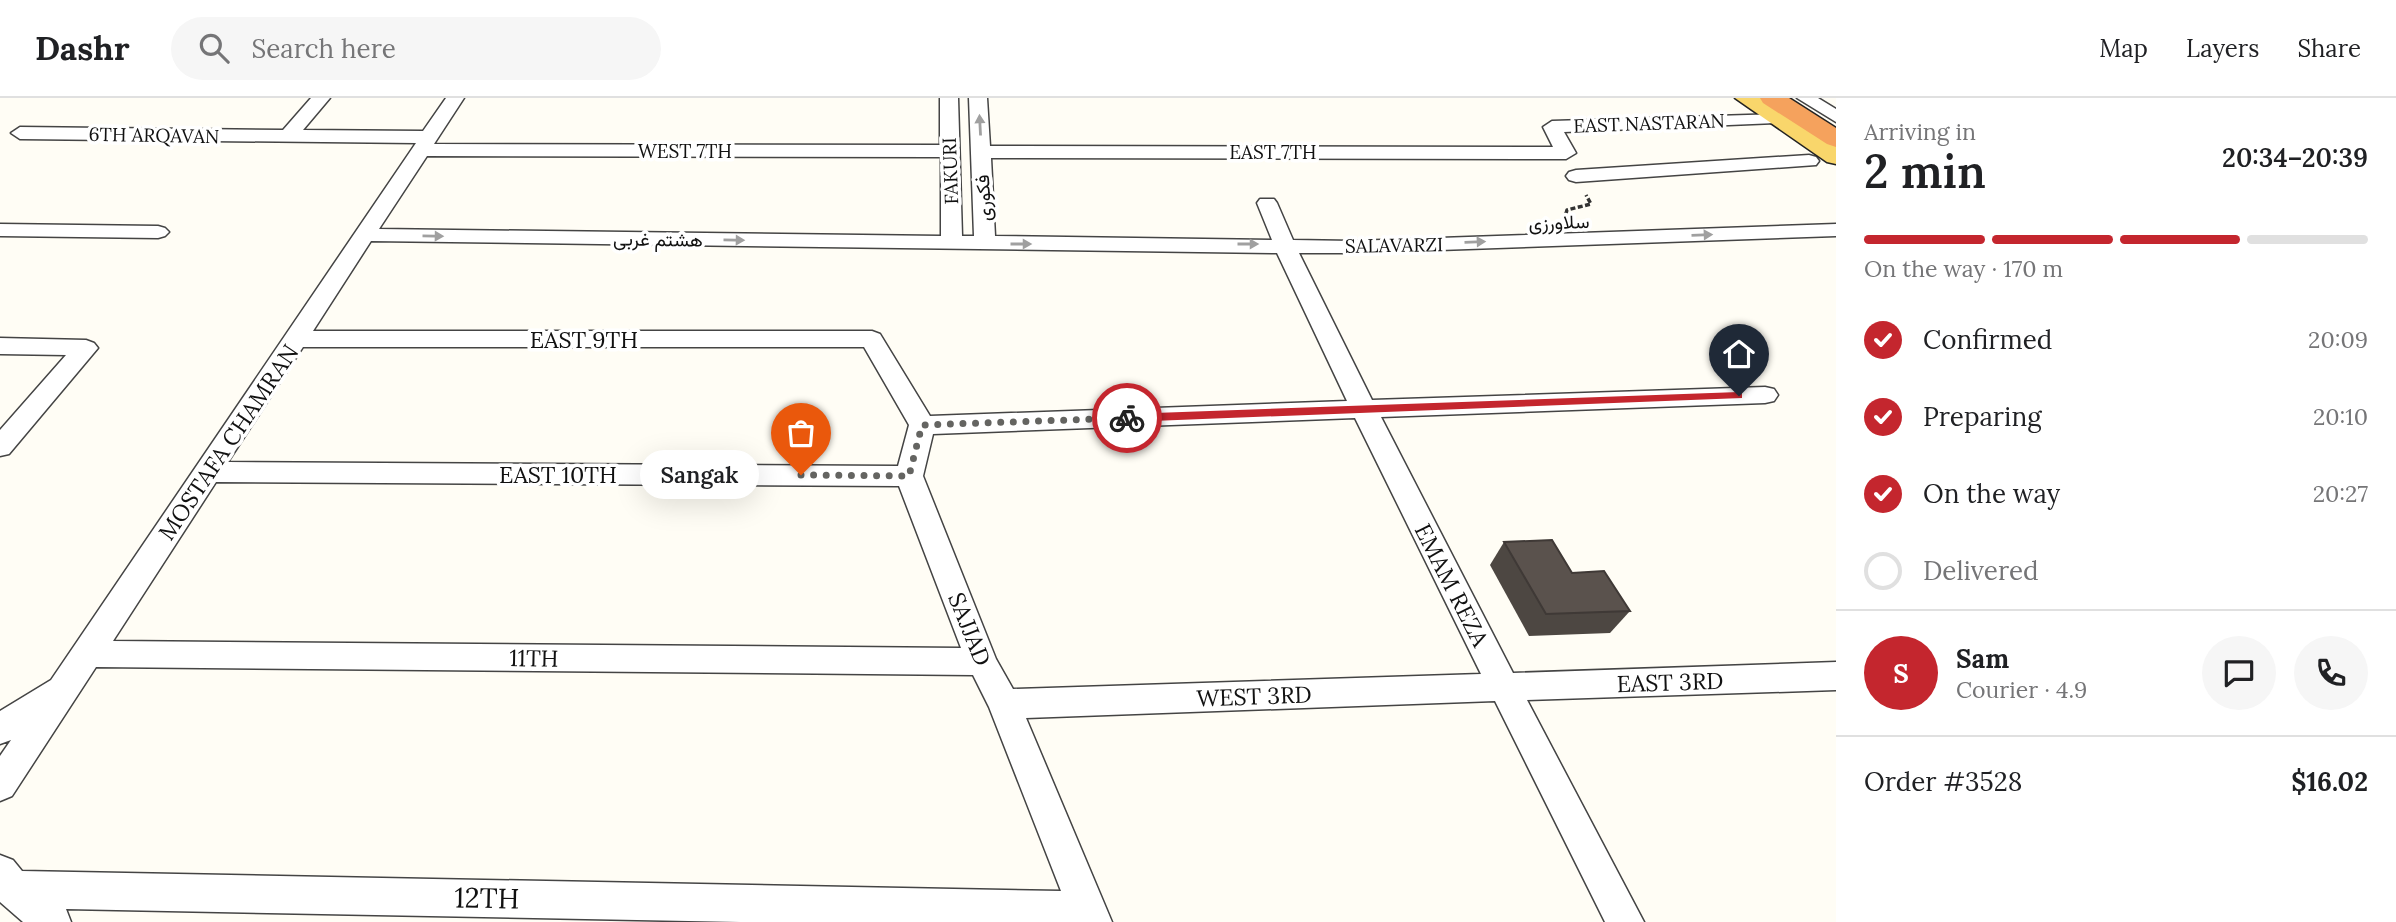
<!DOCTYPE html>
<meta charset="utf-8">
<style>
:root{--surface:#fff;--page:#f6f6f6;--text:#202124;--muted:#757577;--line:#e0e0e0;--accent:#c4262e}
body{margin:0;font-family:Lora,Vazirmatn,serif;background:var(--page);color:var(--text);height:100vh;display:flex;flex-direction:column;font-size:26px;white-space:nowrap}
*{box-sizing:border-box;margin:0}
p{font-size:23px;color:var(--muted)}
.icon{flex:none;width:38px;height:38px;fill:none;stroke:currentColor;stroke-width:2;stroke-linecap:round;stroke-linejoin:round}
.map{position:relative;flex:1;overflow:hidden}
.side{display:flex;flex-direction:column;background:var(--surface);width:560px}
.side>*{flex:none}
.pin{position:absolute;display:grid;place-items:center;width:60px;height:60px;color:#fff;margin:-72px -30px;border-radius:50% 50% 50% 0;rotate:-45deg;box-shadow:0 0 7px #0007}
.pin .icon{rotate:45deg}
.courier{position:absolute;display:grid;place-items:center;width:70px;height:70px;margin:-35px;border:5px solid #c4262e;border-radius:50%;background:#fff;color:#222;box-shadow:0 2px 9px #0007}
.bubble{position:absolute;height:49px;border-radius:24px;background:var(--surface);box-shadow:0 7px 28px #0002;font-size:23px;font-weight:600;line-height:49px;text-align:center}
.headline em{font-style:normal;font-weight:600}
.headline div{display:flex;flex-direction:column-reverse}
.headline{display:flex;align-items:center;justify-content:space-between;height:119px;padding:0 28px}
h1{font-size:46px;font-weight:600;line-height:52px}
.bar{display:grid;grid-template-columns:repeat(4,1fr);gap:10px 7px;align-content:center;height:84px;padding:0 28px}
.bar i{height:9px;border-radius:5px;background:var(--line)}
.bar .on{background:var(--accent)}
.bar p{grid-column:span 4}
.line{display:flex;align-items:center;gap:18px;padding:0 28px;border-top:2px solid var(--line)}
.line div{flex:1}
.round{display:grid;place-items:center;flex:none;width:74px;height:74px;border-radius:37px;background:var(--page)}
ol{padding:0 28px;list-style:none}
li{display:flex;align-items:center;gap:21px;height:77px}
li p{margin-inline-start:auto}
li .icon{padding:7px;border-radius:50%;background:var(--accent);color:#fff;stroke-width:4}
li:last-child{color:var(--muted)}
li i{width:38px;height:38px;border:4px solid var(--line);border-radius:50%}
header{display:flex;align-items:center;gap:42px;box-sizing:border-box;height:98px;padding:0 35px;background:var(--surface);border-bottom:2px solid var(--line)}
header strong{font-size:33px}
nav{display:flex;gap:38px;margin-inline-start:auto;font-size:24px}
.search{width:490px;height:63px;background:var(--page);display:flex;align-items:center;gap:18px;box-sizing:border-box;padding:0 24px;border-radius:38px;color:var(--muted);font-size:26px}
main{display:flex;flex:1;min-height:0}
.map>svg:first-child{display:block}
</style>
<header>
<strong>Dashr</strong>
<div class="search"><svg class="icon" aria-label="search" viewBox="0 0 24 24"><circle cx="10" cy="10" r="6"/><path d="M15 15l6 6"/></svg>Search here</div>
<nav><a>Map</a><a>Layers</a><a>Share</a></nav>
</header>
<main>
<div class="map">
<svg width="1836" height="824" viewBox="0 0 1836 824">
<rect width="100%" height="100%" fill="#fffdf5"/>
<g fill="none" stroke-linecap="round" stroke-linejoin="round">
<defs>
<path id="minor" d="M 311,0 L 330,0 L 303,32 L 423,33 L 446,0 L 464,0 L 434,46 L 940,47 L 940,0 L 958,0 L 962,138 L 974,138 L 969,0 L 987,0 L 990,48 L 1553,49 L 1543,29 L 1552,23 L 1782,16 L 1785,20 L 1776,25 L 1564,34 L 1576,55 L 1566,61 L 991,60 L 995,138 L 1272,142 L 1257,105 L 1260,101 L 1274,101 L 1277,105 L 1293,142 L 1353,143 L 1836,126 L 1836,138 L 1353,155 L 1299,155 L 1372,302 L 1765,289 L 1774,291 L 1778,297 L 1774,303 L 1765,305 L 1381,319 L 1513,575 L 1836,564 L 1836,592 L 1527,602 L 1644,824 L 1605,824 L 1495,603 L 1026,620 L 1112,824 L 740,824 L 66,811 L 71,824 L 23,824 L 0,804 L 0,757 L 13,762 L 22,773 L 1061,793 L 989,609 L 973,577 L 96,569 L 12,698 L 0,703 L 0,658 L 11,642 L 0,646 L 0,613 L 51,582 L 416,45 L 20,41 L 11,35 L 20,29 L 283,32 ZM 427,58 L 941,59 L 941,138 L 379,131 ZM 371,143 L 1277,155 L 1347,303 L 930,318 L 880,236 L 872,233 L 313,233 ZM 303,249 L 864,249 L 909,327 L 898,368 L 228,364 ZM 1355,320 L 1481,576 L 1013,591 L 996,561 L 923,378 L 933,336 ZM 216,384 L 899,388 L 961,550 L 113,543 Z
M 1797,0 L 1818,0 L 1836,11 L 1836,24 Z
M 1809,57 L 1816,59 L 1819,63 L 1816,67 L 1576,84 L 1569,82 L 1566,78 L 1569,74 L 1576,72 Z
M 0,126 L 158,128 L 165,130 L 169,134 L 165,138 L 158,140 L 0,138 Z
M 0,240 L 86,242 L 94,245 L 98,250 L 9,356 L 0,358 L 0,332 L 66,257 L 0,256 Z"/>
<path id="major" d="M 1735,0 L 1761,0 L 1836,48 L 1836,66 L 1827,64 Z"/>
<path id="highway" d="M 1760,0 L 1789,0 L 1836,30 L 1836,49 L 1827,46 L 1763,5 Z"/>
</defs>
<!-- minor casing -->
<use href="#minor" stroke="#444" stroke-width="3"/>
<!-- major casing -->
<use href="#major" stroke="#222" stroke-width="3"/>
<!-- highway casing -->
<use href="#highway" stroke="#222" stroke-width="3"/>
<!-- path -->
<path stroke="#333" stroke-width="3.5" stroke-dasharray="5 2.5" stroke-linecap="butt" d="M 1564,123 L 1567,112 L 1591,106 L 1586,97"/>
<!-- minor -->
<use href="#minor" fill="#fff" fill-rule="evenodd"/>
<!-- major -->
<use href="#major" fill="#f9d66b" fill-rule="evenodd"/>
<!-- highway -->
<use href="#highway" fill="#f5a25d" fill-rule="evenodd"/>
</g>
<!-- wall -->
<path fill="#4d4742" d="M 1504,444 L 1630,513 L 1610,535 L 1529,538 L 1490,467 Z"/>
<!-- building -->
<path fill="#5a524d" stroke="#3f3936" stroke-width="2" d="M 1552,442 L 1572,475 L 1604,473 L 1630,513 L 1546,516 L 1504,444 Z"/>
<!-- one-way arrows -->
<defs><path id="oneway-solid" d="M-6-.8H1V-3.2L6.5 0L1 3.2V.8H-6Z" transform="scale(1.75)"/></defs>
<g fill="#a0a0a0">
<use href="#oneway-solid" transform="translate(980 27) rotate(-93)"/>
<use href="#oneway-solid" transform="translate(1702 137) rotate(-2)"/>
<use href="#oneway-solid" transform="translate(433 138) rotate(1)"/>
<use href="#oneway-solid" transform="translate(734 142) rotate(1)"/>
<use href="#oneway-solid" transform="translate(1475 144) rotate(-2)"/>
<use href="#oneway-solid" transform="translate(1021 146)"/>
<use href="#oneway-solid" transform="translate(1248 146)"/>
</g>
<!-- route -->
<path fill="#c4262e" d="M 1739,294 L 1742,295 L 1742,300 L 1127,324 L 1122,320 L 1127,316 Z"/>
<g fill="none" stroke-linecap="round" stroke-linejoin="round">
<!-- done -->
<path stroke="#646461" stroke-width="7" stroke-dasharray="0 12.6" d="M 801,377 L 909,378 L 922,327 L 1127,320"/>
</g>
<g text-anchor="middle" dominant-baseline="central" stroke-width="7" stroke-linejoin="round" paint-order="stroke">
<!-- far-street labels -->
<g font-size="19" fill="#111" stroke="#fff">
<text transform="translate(1649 25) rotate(-2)">EAST NASTARAN</text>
<text transform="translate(154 37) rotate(1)">6TH ARQAVAN</text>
<text x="685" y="53">WEST 7TH</text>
<text x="1273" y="54">EAST 7TH</text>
<text transform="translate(950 73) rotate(-92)">FAKURI</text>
<text transform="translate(983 100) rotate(-93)">فکوری</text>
<text transform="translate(1559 124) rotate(-2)">سلاورزی</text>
<text transform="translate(658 141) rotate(1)">هشتم غربی</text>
<text transform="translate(1394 147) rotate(-1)">SALAVARZI</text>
</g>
<!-- street labels -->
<g font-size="23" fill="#111" stroke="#fff">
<text x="584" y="241">EAST 9TH</text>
<text transform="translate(228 344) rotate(-56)">MOSTAFA CHAMRAN</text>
<text x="558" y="376">EAST 10TH</text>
<text transform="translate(1452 487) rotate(63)">EMAM REZA</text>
<text transform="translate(970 531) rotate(68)">SAJJAD</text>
<text transform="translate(534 560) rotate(1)">11TH</text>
<text transform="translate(1670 584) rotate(-2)">EAST 3RD</text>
<text transform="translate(1254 598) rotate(-2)">WEST 3RD</text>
</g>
<!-- near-street labels -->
<g font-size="28" fill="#111" stroke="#fff">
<text transform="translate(487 800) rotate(1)">12TH</text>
</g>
</g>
</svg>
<div class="pin" style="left:801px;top:377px;background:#ea580c"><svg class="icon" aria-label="bag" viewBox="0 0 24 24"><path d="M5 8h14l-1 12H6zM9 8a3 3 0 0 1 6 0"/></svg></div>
<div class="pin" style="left:1739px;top:298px;background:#1f2937"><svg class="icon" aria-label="home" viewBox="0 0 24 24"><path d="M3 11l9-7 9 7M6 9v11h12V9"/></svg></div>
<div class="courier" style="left:1127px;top:320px"><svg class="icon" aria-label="bike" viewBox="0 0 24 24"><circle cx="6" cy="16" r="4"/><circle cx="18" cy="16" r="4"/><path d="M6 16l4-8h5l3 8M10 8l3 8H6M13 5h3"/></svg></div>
<div class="bubble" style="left:640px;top:352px;width:119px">Sangak</div>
</div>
<section class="side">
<div class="headline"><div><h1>2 min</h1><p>Arriving in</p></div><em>20:34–20:39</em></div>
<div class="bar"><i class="on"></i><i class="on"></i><i class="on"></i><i></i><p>On the way · 170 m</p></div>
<ol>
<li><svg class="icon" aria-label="check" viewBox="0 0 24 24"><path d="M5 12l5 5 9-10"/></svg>Confirmed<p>20:09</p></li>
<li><svg class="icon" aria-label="check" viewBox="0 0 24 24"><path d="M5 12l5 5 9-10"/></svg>Preparing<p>20:10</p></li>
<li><svg class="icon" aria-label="check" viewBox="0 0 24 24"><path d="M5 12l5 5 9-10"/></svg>On the way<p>20:27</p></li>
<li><i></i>Delivered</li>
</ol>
<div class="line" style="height:126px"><b class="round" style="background:var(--accent);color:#fff">S</b><div><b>Sam</b><p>Courier · 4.9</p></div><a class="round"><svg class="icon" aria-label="chat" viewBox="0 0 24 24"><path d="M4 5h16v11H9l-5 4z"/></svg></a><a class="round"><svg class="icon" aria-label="phone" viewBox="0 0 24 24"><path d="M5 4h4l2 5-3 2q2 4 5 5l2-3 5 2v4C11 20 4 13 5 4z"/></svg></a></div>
<div class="line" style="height:91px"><div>Order #3528</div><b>$16.02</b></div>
</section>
</main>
